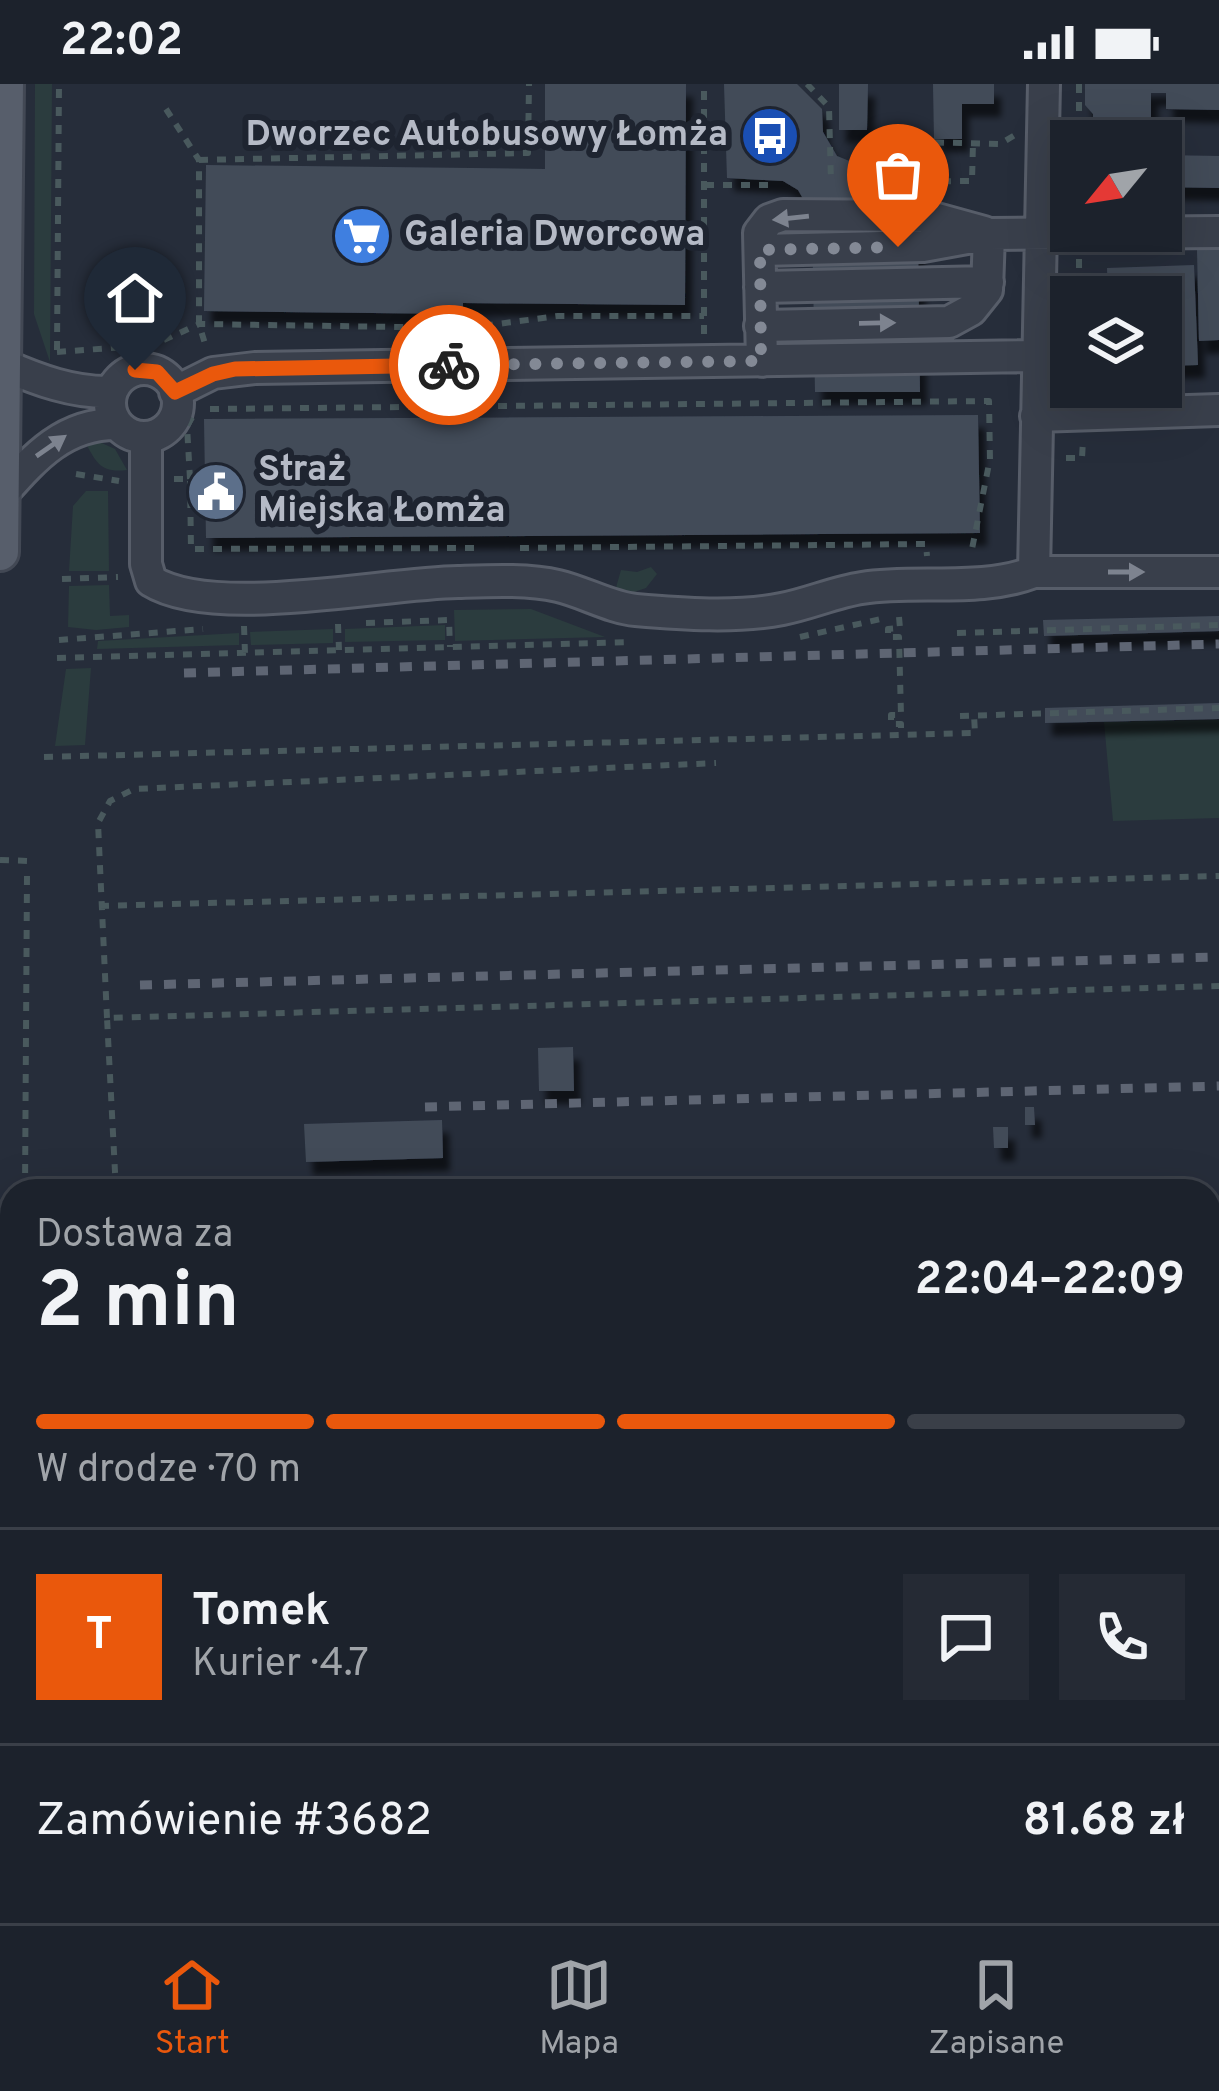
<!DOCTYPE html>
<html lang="pl">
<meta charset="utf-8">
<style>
:root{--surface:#1c222c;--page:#252a34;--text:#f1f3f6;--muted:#a0a4a9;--line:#3a3f48;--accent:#ea580c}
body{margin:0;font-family:Overpass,sans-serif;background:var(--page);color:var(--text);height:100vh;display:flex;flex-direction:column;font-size:45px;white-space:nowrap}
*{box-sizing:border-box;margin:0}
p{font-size:39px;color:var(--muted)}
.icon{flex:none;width:66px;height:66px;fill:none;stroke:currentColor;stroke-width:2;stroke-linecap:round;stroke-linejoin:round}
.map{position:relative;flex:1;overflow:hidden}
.side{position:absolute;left:0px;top:1095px;width:1221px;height:744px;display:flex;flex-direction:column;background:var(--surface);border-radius:36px 36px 0 0;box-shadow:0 12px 48px #0002,0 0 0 3px var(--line)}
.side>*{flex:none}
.needle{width:78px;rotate:240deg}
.buttons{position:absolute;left:1050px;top:36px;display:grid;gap:24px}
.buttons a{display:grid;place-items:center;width:132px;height:132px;border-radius:0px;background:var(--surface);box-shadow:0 12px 48px #0002,0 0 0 3px var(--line);font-size:60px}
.pin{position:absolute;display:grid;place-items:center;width:102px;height:102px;color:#fff;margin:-123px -51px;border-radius:50% 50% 50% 0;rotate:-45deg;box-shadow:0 0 12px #0007}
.pin .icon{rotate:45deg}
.courier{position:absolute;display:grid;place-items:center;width:120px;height:120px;margin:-60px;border:9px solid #ea580c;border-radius:50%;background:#fff;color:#222;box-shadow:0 3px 15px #0007}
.head em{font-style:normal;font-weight:700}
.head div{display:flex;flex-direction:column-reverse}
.head{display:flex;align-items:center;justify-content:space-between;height:204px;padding:0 36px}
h1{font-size:78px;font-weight:700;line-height:90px}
.bar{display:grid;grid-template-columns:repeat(4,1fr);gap:18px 12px;align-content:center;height:144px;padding:0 36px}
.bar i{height:15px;border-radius:9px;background:var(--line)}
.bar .current{background:var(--accent)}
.bar p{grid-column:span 4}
.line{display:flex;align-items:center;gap:30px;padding:0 36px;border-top:3px solid var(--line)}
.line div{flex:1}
.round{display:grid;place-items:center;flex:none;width:126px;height:126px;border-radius:0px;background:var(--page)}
.status{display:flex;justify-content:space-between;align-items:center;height:84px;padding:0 60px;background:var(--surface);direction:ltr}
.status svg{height:33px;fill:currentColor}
.tab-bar{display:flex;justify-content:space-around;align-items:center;height:168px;border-top:3px solid var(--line);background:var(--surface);font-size:33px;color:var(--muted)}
.tab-bar a{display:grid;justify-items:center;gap:6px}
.tab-bar .current{color:var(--accent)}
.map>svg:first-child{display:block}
</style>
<div class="status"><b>22:02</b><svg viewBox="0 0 49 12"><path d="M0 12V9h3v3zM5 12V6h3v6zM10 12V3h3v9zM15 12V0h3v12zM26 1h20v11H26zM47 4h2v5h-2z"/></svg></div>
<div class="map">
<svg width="1219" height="1839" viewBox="0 0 1219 1839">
<defs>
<filter id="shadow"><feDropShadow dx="7" dy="13" stdDeviation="3" flood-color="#0009"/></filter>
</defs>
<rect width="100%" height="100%" fill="#262d3a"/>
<!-- green -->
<path fill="#2b3c3e" d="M 35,0 L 52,0 L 50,278 L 34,230 Z
M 95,356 L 115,365 L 127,386 C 101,389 97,380 85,358 Z
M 86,407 L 108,407 L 109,487 L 69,487 L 73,422 Z
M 651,483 L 657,490 L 646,504 L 622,512 L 615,507 L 621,486 L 637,488 Z
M 109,501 L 110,532 L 129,531 L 129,543 L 96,546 L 68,543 L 69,502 Z
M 531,525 L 605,553 L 455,557 L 454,526 Z
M 445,541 L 445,556 L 345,558 L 345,545 Z
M 333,545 L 333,559 L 251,561 L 250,548 Z
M 239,549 L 239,561 L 97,565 L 98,557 Z
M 91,584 L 85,661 L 55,662 L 66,585 Z
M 1219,636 L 1219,734 L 1113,737 L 1104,638 Z
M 1219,1700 L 1219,1839 L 1136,1839 L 1135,1827 L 1209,1827 L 1209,1701 Z"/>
<!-- building -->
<path fill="#424b59" filter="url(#shadow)" d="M 545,0 L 686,0 L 685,221 L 463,219 L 463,230 L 204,227 L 206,81 L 545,85 Z
M 724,0 L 797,0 L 822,25 L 823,48 L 837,72 L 862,82 L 917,83 L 920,308 L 815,308 L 812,130 L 798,106 L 783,97 L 727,94 Z
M 839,0 L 868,0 L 867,46 L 839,46 Z
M 933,0 L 994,0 L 994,20 L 962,20 L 962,55 L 934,55 Z
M 1085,0 L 1219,0 L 1219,26 L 1166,25 L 1166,9 L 1151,9 L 1151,37 L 1093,39 L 1093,30 L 1085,21 Z
M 1161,71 L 1219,72 L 1219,104 L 1161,103 Z
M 1197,165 L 1219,165 L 1219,256 L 1199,257 Z
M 1194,181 L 1198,281 L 1161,282 L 1161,213 L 1108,213 L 1107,184 Z
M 978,331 L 980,449 L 206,454 L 204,335 Z
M 1219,532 L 1219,547 L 1044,552 L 1043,536 Z
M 1219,619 L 1219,635 L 1045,639 L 1045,624 Z
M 573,963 L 574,1007 L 539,1007 L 538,964 Z
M 1025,1023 L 1034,1023 L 1035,1041 L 1025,1041 Z
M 442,1036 L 443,1074 L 306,1078 L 304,1040 Z
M 993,1043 L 1008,1043 L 1008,1064 L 994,1064 Z
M 200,1094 L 201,1107 L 141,1107 L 140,1100 Z
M 995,1097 L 996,1107 L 948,1107 L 948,1099 Z
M 36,1827 L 79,1827 L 80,1839 L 36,1839 Z
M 596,1827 L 637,1827 L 637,1839 L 597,1839 Z
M 665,1827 L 714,1827 L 714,1835 L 665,1836 Z
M 742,1827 L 837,1827 L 838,1839 L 742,1839 Z
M 896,1827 L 1013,1827 L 1013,1839 L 897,1839 Z"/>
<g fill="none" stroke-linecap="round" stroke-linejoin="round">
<defs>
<path id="minor" d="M 760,166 L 923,162 L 989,150 L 1219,148
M 760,203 L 988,198
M 760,242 L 949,238 L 971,226 L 987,206 L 989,150
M 762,277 L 759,149 L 769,136 L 783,131 L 926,132 L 984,148
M 4,281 C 38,296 73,309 111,308
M110 319a34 34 0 1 1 68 0a34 34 0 1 1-68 0Z
M 175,308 L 213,289 L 255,284 L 1038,272
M 1036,332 L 1219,326
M 146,353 L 146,480 L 151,497 C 214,536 382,499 458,498 C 489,497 528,495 558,502 C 584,508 611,524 636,526 C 682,530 737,534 782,525 C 809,520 835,508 862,504 C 918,495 979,509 1034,488 L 1219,488
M 1,411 C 34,374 63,340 116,340
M 1034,488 L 1044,0
M 1209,1235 L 1219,1235
M 0,1262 L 12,1261
M 1209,1498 L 1219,1498
M 0,1513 L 12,1513
M 498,1839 L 499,1827"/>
<path id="major" d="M 0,468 L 5,0"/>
</defs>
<!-- minor casing -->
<use href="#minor" stroke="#575d69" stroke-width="36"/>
<!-- major casing -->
<use href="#major" stroke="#424854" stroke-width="42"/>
<!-- path -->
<path stroke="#49595d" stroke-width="6" stroke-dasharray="9 9" stroke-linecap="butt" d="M 807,0 L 829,23 L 831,99
M 1079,0 L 1079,57
M 166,25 L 199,76 L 199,240 L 206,263
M 917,58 L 1000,60 L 1015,51
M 199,76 L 528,69 L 529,0
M 852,98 L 972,97 L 973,59
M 705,101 L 773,101
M 1079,175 L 1079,213
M 704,250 L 704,0
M 57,266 L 59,0
M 57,268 L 153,261 L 199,240 L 467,244 L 558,232 L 704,232
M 210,325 L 989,317 L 990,375 L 971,470
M 1066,374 L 1082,374 L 1083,356
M 76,390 L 119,397
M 174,395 L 190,395 L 191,465 L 477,464
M 190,395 L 187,342 L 193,332
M 520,464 L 926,460 L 927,472
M 62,495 L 118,493
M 899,533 L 900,544 L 888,545 L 888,553 L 899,553 L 901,631 L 891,631 L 891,640 L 901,640 L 901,651
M 366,539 L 449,536 L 450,563
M 338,540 L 339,566
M 244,542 L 245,569
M 957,549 L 1219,541
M 800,553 L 881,535
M 59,556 L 203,545
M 57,574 L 631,558
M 960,632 L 1219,624
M 44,673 L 975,649 L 974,631
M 0,776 L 29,777
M 100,822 L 1219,792
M 107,934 L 98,739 L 110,717 L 134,705 L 716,679
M 25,1107 L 27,791
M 116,1107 L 107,934 L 1219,902
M 3,1839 L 3,1797 L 12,1747"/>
<!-- minor -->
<use href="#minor" stroke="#393f4b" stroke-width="30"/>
<!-- major -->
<use href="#major" stroke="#575e6b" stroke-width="36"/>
<!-- rail -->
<path stroke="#5e6573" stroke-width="9" stroke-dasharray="12 12" stroke-linecap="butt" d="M 184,589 L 1219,560
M 140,901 L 1219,873
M 425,1023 L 1219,1002"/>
</g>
<!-- one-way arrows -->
<defs><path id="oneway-solid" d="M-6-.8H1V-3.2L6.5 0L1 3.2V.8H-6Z" transform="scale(3)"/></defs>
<g fill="#7d838f">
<use href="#oneway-solid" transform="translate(791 134) rotate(174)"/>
<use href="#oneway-solid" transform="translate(877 239) rotate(-1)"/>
<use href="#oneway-solid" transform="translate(51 362) rotate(-35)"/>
<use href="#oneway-solid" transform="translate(1126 488)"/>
</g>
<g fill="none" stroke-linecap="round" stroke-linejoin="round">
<!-- done -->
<path stroke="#838995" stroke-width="12" stroke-dasharray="0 21.6" d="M 449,281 L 761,277 L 760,166 L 898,163"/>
<!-- route -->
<path stroke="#ea580c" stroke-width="15" d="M 135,286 L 157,288 L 175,308 L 213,290 L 235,285 L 449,281"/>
</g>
<!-- icons -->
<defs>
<symbol id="bus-disc" viewBox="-11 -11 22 22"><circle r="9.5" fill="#1a4fb4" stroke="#1e2430"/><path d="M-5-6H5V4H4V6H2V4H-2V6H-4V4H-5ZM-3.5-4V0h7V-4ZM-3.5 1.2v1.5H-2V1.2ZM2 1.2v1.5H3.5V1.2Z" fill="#fff"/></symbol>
<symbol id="supermarket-disc" viewBox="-11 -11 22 22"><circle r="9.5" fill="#3f7fe0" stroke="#1e2430"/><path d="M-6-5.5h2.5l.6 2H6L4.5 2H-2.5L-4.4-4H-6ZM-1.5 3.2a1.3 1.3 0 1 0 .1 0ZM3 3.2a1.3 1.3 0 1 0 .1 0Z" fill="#fff"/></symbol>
<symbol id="civic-disc" viewBox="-11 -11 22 22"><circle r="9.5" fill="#5c6f8a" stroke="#1e2430"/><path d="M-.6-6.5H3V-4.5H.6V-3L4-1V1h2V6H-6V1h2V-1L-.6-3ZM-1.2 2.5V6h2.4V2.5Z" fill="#fff"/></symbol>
</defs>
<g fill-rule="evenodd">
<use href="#bus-disc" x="737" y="19" width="66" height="66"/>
<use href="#supermarket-disc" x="329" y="119" width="66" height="66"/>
<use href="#civic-disc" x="183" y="375" width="66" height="66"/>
</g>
<g text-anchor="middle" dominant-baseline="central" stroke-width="12" stroke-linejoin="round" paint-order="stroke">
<!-- poi labels -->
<g font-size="36" font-weight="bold" fill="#b5bac6" stroke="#1e2430" text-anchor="start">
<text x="728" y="52" text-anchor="end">Dworzec Autobusowy Łomża</text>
<text x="404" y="152">Galeria Dworcowa</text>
<text x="258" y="387">Straż<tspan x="258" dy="41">Miejska Łomża</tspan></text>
</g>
</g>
</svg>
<div class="buttons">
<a><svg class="needle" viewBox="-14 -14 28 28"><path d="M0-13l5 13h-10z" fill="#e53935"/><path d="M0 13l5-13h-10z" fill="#a0a4a9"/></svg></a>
<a><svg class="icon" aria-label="layers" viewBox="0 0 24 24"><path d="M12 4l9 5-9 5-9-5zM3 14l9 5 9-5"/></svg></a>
</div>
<div class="pin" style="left:898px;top:163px;background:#ea580c"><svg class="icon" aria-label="bag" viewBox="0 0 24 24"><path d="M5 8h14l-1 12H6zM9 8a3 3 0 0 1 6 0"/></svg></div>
<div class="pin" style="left:135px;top:286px;background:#1f2937"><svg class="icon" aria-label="home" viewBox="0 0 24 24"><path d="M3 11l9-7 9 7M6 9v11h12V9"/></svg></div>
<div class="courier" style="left:449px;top:281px"><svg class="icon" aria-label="bike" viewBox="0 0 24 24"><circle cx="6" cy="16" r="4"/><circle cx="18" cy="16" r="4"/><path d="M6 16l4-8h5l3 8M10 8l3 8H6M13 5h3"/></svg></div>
<section class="side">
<div class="head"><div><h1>2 min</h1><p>Dostawa za</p></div><em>22:04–22:09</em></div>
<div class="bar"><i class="current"></i><i class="current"></i><i class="current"></i><i></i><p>W drodze · 70 m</p></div>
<div class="line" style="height:216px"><b class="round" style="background:var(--accent);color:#fff">T</b><div><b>Tomek</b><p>Kurier · 4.7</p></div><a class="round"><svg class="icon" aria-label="chat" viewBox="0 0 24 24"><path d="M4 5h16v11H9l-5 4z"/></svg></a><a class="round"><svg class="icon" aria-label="phone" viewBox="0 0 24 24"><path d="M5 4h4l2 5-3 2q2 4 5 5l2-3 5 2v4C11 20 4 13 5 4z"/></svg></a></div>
<div class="line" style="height:156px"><div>Zamówienie #3682</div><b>81.68 zł</b></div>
</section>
</div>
<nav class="tab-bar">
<a class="current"><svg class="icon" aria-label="home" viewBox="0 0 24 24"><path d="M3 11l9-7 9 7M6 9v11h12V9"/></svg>Start</a>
<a><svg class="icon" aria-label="map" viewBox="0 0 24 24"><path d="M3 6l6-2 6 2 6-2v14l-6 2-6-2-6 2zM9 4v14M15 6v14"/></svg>Mapa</a>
<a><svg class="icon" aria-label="saved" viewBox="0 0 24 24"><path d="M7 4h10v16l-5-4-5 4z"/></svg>Zapisane</a>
</nav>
